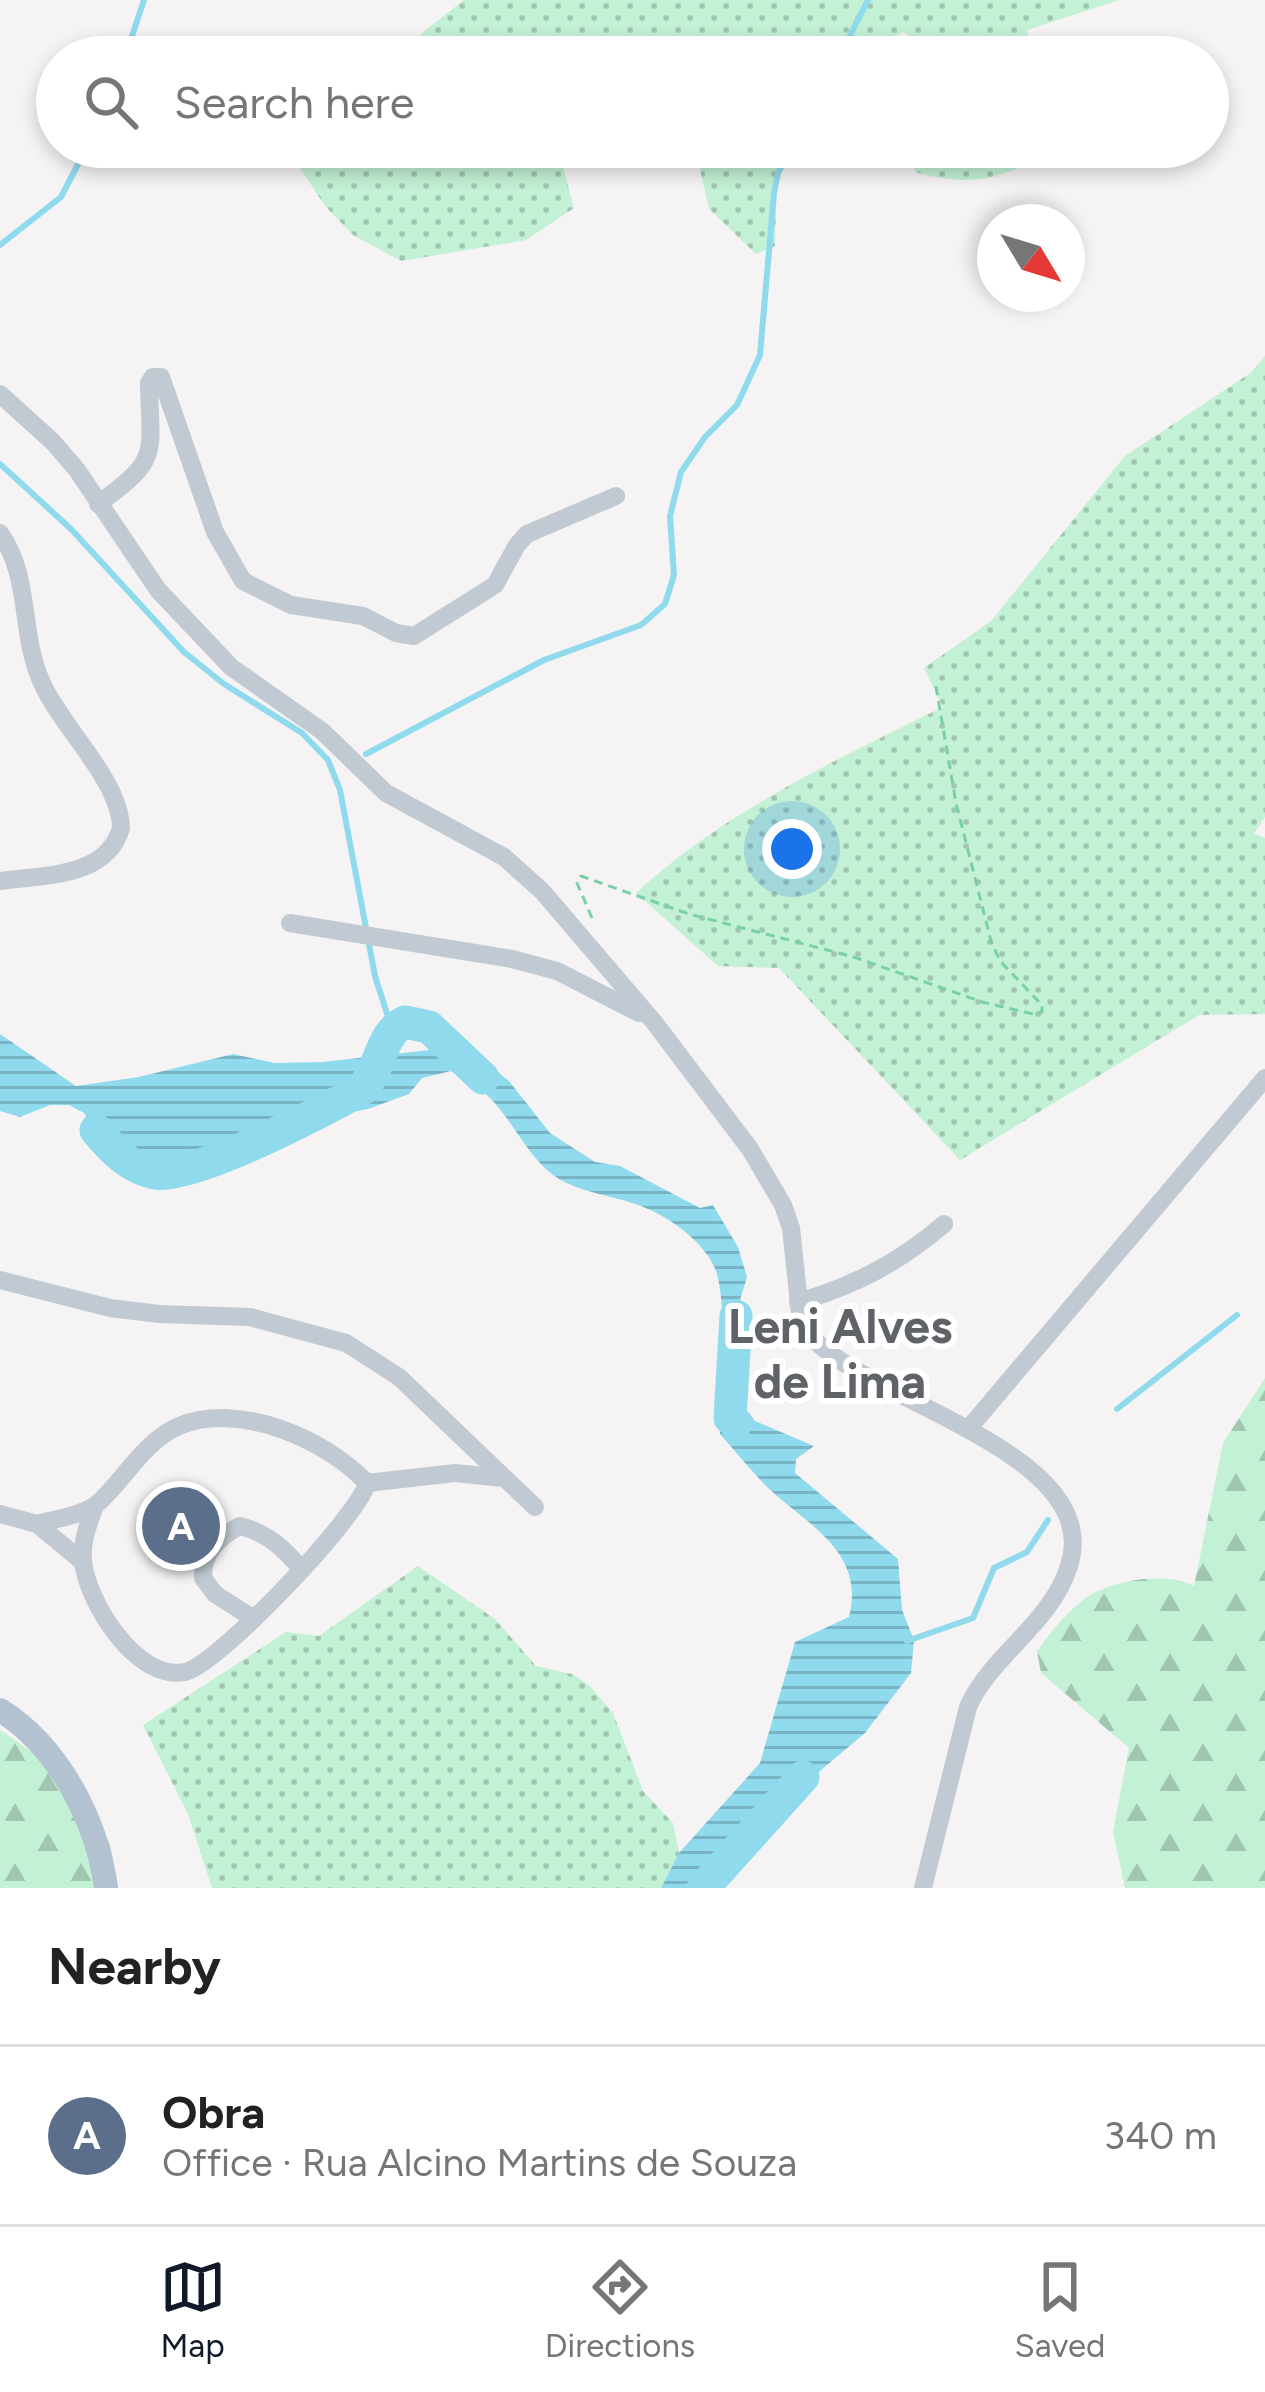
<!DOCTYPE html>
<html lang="en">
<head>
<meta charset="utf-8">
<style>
  :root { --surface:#fff; --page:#f6f6f6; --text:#222; --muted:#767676; --line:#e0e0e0; --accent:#111827 }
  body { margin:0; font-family:Figtree,sans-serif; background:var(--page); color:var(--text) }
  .compass { position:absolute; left:977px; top:204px; width:108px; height:108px; border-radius:50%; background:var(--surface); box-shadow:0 6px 18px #0003; rotate:128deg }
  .you { position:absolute; left:792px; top:849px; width:42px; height:42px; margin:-30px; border:9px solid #fff; border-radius:50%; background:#1a73e8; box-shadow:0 0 0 18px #1a73e833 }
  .badge { display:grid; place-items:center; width:78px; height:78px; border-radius:50%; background:var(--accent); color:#fff; font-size:39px; font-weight:700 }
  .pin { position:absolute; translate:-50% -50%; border:6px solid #fff; box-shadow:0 3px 12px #0006 }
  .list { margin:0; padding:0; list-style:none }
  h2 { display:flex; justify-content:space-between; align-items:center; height:156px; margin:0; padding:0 48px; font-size:51px }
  h2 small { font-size:39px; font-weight:400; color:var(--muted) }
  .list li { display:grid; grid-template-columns:78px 1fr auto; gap:36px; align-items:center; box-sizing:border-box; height:180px; padding:0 48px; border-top:3px solid var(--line) }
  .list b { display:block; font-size:45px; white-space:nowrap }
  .list p { margin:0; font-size:39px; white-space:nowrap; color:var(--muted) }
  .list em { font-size:39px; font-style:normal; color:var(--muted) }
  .icon { flex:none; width:66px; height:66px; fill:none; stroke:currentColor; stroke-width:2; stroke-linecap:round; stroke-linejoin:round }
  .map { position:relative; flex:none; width:1265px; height:1888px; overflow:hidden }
  .search { position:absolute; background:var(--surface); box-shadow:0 6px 18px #0003; left:36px; right:36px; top:36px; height:132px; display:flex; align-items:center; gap:30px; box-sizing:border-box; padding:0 42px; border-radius:66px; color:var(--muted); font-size:45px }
  .sheet { height:336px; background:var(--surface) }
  nav { display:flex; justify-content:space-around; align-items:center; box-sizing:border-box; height:168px; border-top:3px solid var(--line); background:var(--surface); font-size:33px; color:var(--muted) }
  nav a { display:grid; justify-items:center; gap:6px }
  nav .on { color:var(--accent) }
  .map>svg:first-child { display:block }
  .grass { fill:url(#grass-dots) }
  .forest { fill:url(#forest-firs) }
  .water { fill:url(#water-rules) }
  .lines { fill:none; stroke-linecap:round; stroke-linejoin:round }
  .stream { stroke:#90daee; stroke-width:6 }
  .river { stroke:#90daee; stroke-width:33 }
  .path { stroke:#7ad0a6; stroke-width:3; stroke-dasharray:9 6; stroke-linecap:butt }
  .minor { stroke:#c1cad2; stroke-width:18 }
  .major { stroke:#b3c2d1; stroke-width:24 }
  .labels { text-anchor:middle; stroke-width:12; stroke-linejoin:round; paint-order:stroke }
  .district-label { font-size:48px; font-weight:bold; fill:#5f6368; stroke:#fff }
</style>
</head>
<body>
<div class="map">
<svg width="1265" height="1888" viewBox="0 0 1265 1888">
  <defs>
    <pattern id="grass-dots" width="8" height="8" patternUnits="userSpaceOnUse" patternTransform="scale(3)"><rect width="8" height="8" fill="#c3f1d5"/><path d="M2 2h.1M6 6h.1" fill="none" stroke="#a0c6b0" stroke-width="1.8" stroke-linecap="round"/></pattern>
    <pattern id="forest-firs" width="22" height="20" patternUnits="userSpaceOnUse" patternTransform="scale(3)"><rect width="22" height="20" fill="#c3f1d5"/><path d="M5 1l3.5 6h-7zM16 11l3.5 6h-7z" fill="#a0c6b0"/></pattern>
    <pattern id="water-rules" width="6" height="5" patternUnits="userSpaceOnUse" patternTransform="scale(3)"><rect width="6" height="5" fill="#90daee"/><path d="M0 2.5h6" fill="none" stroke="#78b4c4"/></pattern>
  </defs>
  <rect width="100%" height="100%" fill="#f5f3f3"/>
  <g class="grass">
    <path d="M464,0H1119L1027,30L1032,57H925L919,43L903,32L857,57H403L422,33Z"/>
    <path d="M315,147H588L563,167L574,208L526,240L401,261L353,235L325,206L298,165Z"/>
    <path d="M695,147H790L777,165L775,246L756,254L709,209Z"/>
    <path d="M913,147H1051L1052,153C996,179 976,188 915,172Z"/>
    <path d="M1265,356V817L1254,833L1265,838V1014L1199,1015L960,1160L779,968L718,966L636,893C725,811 836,760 943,707L924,668L991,621L1125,456L1252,372Z"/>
    <path d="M418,1566L495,1619L536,1666L572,1674L589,1685L613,1713L643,1791L673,1823L679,1853L661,1888H212L188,1814L143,1725L286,1632L319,1636Z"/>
  </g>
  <g class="forest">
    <path d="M1265,1378V1888H1125L1113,1832L1129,1748L1041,1673L1037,1651C1051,1632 1065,1614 1083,1600C1109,1580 1166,1571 1194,1586L1223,1443Z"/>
    <path d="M0,1730C38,1754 91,1797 108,1840C113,1855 115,1872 118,1888H0Z"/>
  </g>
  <path class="water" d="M0,1034L76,1086L139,1077L233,1054L275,1063L323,1062L465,1046L509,1081L550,1133L595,1162L620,1166L700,1208L713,1205L738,1247L747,1277L737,1310L743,1339L731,1365L730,1381L738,1401L755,1421L814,1446L796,1459L795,1473L898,1559L902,1610L914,1640L911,1673L865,1733L770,1813L719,1888H661L679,1853L760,1763L795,1642L849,1617C866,1550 805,1524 764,1484C749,1468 735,1451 720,1434C719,1384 728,1327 718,1278C712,1248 674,1220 648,1209C618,1195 581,1195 553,1175C526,1154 513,1121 489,1097C479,1087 463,1079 451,1071L422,1078L409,1094L368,1109L255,1131L155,1162L122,1161L107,1151L84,1113L69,1105H50L20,1117L0,1111Z"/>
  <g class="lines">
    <g class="stream">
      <path d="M125,57L144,0"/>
      <path d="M839,57L868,0"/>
      <path d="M0,245L61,197L87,147"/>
      <path d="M0,464L71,529L184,652L224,684L302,733L328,760L340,790L375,976L392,1029"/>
      <path d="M366,754L544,660L641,625L665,604L674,575L670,516L681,472L705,437L737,405L760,355L774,193L778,173L792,147"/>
      <path d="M1117,1409L1237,1315"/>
      <path d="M907,1641L973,1618L994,1568L1027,1552L1048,1520"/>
    </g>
    <g class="river">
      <path d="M96,1130C112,1149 129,1168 155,1173C193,1180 324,1110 361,1090C381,1070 380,1033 405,1022L429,1027L483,1078"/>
      <path d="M736,1423L730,1418L736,1316"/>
      <path d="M703,1888L803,1777"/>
    </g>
    <path class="path" d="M592,918L577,883L581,876L689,914L854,957L982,1002L1033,1014L1042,1012V1005L1000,961L991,941L956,803L935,681"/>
    <g class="minor">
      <path d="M0,394L53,442L77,470L158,590L231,667L322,731L386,793L504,857L542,891L654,1022L750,1149L783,1205L791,1228L801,1322C837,1397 1108,1445 1069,1566C1051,1624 991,1655 968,1707L923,1888"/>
      <path d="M98,504C162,458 150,455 149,383L153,377H161L215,532L243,581L291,605L363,616L396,633L414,636L495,585L517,545L527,534L616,496"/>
      <path d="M0,533C32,579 19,633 42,683C62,728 120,780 121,828C107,878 43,875 0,881"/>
      <path d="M290,923L512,959L557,971L639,1013"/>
      <path d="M0,1280L110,1308L159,1314L250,1317L346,1343L399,1377L535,1507"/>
      <path d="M798,1302C854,1286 900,1262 944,1224"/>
      <path d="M969,1428L1265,1078"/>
      <path d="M367,1483L455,1473L503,1478"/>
      <path d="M0,1514L37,1524L83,1562"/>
      <path d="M37,1524C55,1519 84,1515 98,1503C125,1479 144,1441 179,1426C238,1401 326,1439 367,1483C360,1515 218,1665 185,1672C137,1682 86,1601 83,1560C81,1541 89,1523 95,1506"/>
      <path d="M254,1619L215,1594L203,1578C202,1554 219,1536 240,1526C267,1533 284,1548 301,1569"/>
    </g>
    <path class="major" d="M0,1710C59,1747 97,1821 106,1888"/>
  </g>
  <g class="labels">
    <g class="district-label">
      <text x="840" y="1343">Leni Alves<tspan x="840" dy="55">de Lima</tspan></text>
    </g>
  </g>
</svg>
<svg class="compass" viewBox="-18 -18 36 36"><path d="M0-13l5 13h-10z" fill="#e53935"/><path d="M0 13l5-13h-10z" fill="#767676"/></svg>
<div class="you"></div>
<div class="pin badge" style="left:181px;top:1526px;background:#5c6f8a">A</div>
<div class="search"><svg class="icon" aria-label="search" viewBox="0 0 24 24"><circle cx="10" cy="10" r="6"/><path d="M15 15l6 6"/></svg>Search here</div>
</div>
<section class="sheet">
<h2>Nearby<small></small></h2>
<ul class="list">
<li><span class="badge" style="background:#5c6f8a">A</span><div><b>Obra</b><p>Office · Rua Alcino Martins de Souza</p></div><em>340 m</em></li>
</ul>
</section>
<nav>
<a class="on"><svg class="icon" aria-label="map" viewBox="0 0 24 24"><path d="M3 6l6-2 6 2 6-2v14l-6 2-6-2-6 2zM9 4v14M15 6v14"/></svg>Map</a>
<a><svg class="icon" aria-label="directions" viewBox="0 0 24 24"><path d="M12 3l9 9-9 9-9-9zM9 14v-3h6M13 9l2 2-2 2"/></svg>Directions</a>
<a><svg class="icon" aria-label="saved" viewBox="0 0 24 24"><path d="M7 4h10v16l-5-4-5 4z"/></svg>Saved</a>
</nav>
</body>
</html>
